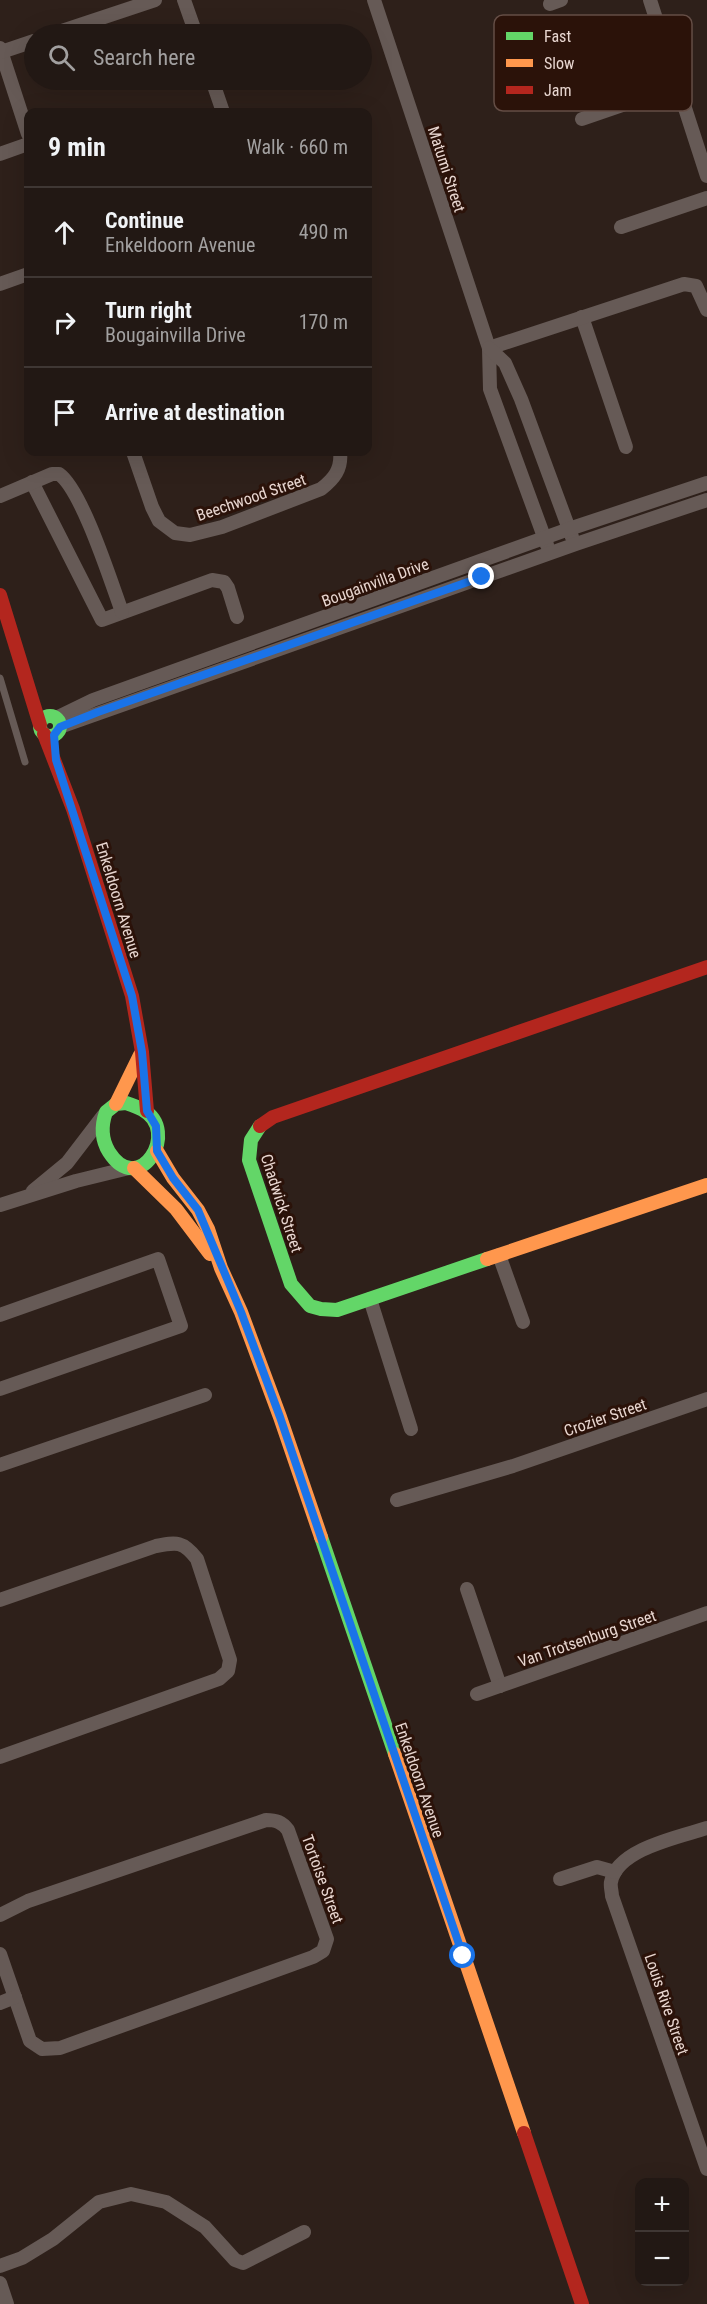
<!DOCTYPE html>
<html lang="en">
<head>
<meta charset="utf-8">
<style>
  :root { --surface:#221814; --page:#2e2522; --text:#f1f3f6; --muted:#a2a0a0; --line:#3f3734 }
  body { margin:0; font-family:"Roboto Condensed",sans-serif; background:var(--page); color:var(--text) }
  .controls { position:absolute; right:18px; bottom:18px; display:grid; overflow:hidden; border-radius:12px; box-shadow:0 6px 24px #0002 }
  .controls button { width:54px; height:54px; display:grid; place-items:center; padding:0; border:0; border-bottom:2px solid var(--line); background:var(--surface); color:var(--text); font:30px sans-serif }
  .stop { position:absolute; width:18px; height:18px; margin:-14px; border:4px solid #1a73e8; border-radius:50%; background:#fff }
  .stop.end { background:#1a73e8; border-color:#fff; box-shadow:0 2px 6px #0008 }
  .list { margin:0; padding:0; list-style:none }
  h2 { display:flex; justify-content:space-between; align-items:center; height:78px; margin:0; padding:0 24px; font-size:26px }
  h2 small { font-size:20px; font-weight:400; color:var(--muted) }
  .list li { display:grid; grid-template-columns:39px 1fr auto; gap:18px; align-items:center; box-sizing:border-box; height:90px; padding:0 24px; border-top:2px solid var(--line) }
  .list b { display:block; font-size:22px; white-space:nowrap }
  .list p { margin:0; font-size:20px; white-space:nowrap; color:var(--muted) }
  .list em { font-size:20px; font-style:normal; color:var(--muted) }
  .icon { flex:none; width:33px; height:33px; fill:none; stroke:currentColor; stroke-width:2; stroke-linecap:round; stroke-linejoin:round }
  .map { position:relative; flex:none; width:707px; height:2304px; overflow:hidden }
  .search { position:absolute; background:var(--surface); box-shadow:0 6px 24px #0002; left:24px; top:24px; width:348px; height:66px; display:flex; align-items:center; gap:15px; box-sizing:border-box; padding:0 21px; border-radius:33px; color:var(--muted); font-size:22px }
  .panel { position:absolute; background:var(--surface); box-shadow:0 6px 24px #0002; left:24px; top:108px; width:348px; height:348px; border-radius:12px }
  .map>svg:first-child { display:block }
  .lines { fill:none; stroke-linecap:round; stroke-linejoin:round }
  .lane { stroke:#665a56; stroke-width:7 }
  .street { stroke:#665a56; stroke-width:14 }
  .fast { stroke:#63d668; stroke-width:14 }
  .slow { stroke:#ff974d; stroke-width:14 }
  .jam { stroke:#b3261e; stroke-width:14 }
  .route { stroke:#1a73e8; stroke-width:8 }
  .labels { text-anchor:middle; stroke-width:6; stroke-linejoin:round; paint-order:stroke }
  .street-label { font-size:16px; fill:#e8d6d0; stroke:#2b1209 }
  .key { fill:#2b1209; stroke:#644d45; stroke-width:1.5 }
  .key-label { font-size:16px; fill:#e8d6d0 }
</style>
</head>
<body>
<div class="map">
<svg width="707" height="2304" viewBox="0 0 707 2304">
  <rect width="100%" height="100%" fill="#2e201a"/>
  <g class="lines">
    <path class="lane" d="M0,678L25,762"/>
    <g class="street">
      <path d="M184,0L196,34"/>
      <path d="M374,0L489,348L490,389L547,545"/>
      <path d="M650,0L707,176"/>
      <path d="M550,4L561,0"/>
      <path d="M53,34L155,0"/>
      <path d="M0,48L28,134"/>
      <path d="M1,52L34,41"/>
      <path d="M212,80L223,112"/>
      <path d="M582,119L678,86"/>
      <path d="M0,154L28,144"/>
      <path d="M621,227L707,198"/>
      <path d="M0,284L28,274"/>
      <path d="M582,317L626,447"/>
      <path d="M489,348L684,284L696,286L707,310"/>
      <path d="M489,348L505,363L521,399L572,537"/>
      <path d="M133,452L152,507L159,521L175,533L190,535L222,527L321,489C334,479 342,469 340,452"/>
      <path d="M32,482L102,620L212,580L224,582L228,588L237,617"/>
      <path d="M0,496L52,474H59C82,490 111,582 122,612"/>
      <path d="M56,718L93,700L569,529L707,483"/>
      <path d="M60,727L576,544L707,500"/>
      <path d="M33,1191L67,1163L103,1116"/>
      <path d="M0,1205L76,1181L129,1168"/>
      <path d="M499,1255L523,1322"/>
      <path d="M370,1299L411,1429"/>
      <path d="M0,1315L158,1259L181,1326L0,1389"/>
      <path d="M0,1465L205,1395"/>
      <path d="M397,1500L513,1466L707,1399"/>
      <path d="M467,1589L500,1686"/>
      <path d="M0,1600L156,1546C177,1542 183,1541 197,1559L230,1660L228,1671L219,1679L0,1757"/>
      <path d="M477,1694L707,1613"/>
      <path d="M707,1828C679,1837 617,1849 611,1882C610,1886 612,1892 612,1896L707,2169"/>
      <path d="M560,1879L597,1867L615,1872"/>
      <path d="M0,1915L28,1901L266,1820C276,1820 282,1822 288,1830L327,1939L323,1951L313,1957L60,2048L42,2049L30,2041L0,1954"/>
      <path d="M0,2003L15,1997"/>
      <path d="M0,2266L22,2258L53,2239L99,2202L131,2194L166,2202L205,2227L235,2260L243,2263L304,2232"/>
      <path d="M0,2283L7,2304"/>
    </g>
    <g class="fast">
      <circle cx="50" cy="726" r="10"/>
      <path d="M126,1103C132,1105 138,1107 143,1110C181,1131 139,1199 109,1152C101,1139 101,1126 106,1112L116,1104Z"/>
      <path d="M260,1126L251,1140L249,1160L291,1284L310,1306L321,1309L337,1310L487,1259"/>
      <path d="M321,1537L395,1754"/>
    </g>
    <g class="slow">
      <path d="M116,1104L140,1055"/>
      <path d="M157,1151L173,1178L198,1210L208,1229L221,1268L241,1312L280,1417L321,1537"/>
      <path d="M134,1168L176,1209L210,1254"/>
      <path d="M487,1259L707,1185"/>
      <path d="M395,1754L524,2133"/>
    </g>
    <g class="jam">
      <path d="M0,595L40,725"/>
      <path d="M44,734L73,809L132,996L142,1052L147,1111"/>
      <path d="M260,1126L273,1117L707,967"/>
      <path d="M524,2133L582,2304"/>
    </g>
  </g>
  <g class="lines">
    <path class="route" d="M463,1956L280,1417L241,1312L198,1210L173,1178L157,1151L156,1126L147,1111L142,1052L132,996L56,760L54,735L60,727L98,712L482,577"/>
  </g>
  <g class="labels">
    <g class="street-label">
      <text transform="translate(447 169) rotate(72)" y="6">Matumi Street</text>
      <text transform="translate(251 497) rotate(-19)" y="6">Beechwood Street</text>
      <text transform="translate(375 582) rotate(-20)" y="6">Bougainvilla Drive</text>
      <text transform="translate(119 900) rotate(73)" y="6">Enkeldoorn Avenue</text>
      <text transform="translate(282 1203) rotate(72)" y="6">Chadwick Street</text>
      <text transform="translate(605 1417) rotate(-19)" y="6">Crozier Street</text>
      <text transform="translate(587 1638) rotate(-19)" y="6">Van Trotsenburg Street</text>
      <text transform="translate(420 1780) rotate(71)" y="6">Enkeldoorn Avenue</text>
      <text transform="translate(323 1879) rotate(70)" y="6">Tortoise Street</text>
      <text transform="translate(667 2004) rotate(71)" y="6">Louis Rive Street</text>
    </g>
  </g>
  <rect x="494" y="15" width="198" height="96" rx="9" class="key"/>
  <rect x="506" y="32" width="27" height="8" fill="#63d668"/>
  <rect x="506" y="59" width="27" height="8" fill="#ff974d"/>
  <rect x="506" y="86" width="27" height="8" fill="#b3261e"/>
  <g class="key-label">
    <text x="544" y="42">Fast</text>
    <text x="544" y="69">Slow</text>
    <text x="544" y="96">Jam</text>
  </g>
</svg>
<div class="controls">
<button>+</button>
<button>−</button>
</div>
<div class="stop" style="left:463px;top:1956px"></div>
<div class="stop end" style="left:482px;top:577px"></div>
<div class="search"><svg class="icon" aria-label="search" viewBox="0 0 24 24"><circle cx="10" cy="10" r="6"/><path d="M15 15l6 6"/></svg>Search here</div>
<section class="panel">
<h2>9 min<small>Walk · 660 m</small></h2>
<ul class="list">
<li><svg class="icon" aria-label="ahead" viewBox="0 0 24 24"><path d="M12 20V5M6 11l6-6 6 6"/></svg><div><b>Continue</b><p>Enkeldoorn Avenue</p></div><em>490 m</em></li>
<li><svg class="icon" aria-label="right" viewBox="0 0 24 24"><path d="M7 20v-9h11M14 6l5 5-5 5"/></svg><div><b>Turn right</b><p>Bougainvilla Drive</p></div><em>170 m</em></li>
<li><svg class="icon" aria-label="arrive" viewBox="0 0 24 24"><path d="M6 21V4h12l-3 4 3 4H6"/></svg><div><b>Arrive at destination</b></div></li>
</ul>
</section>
</div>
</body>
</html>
